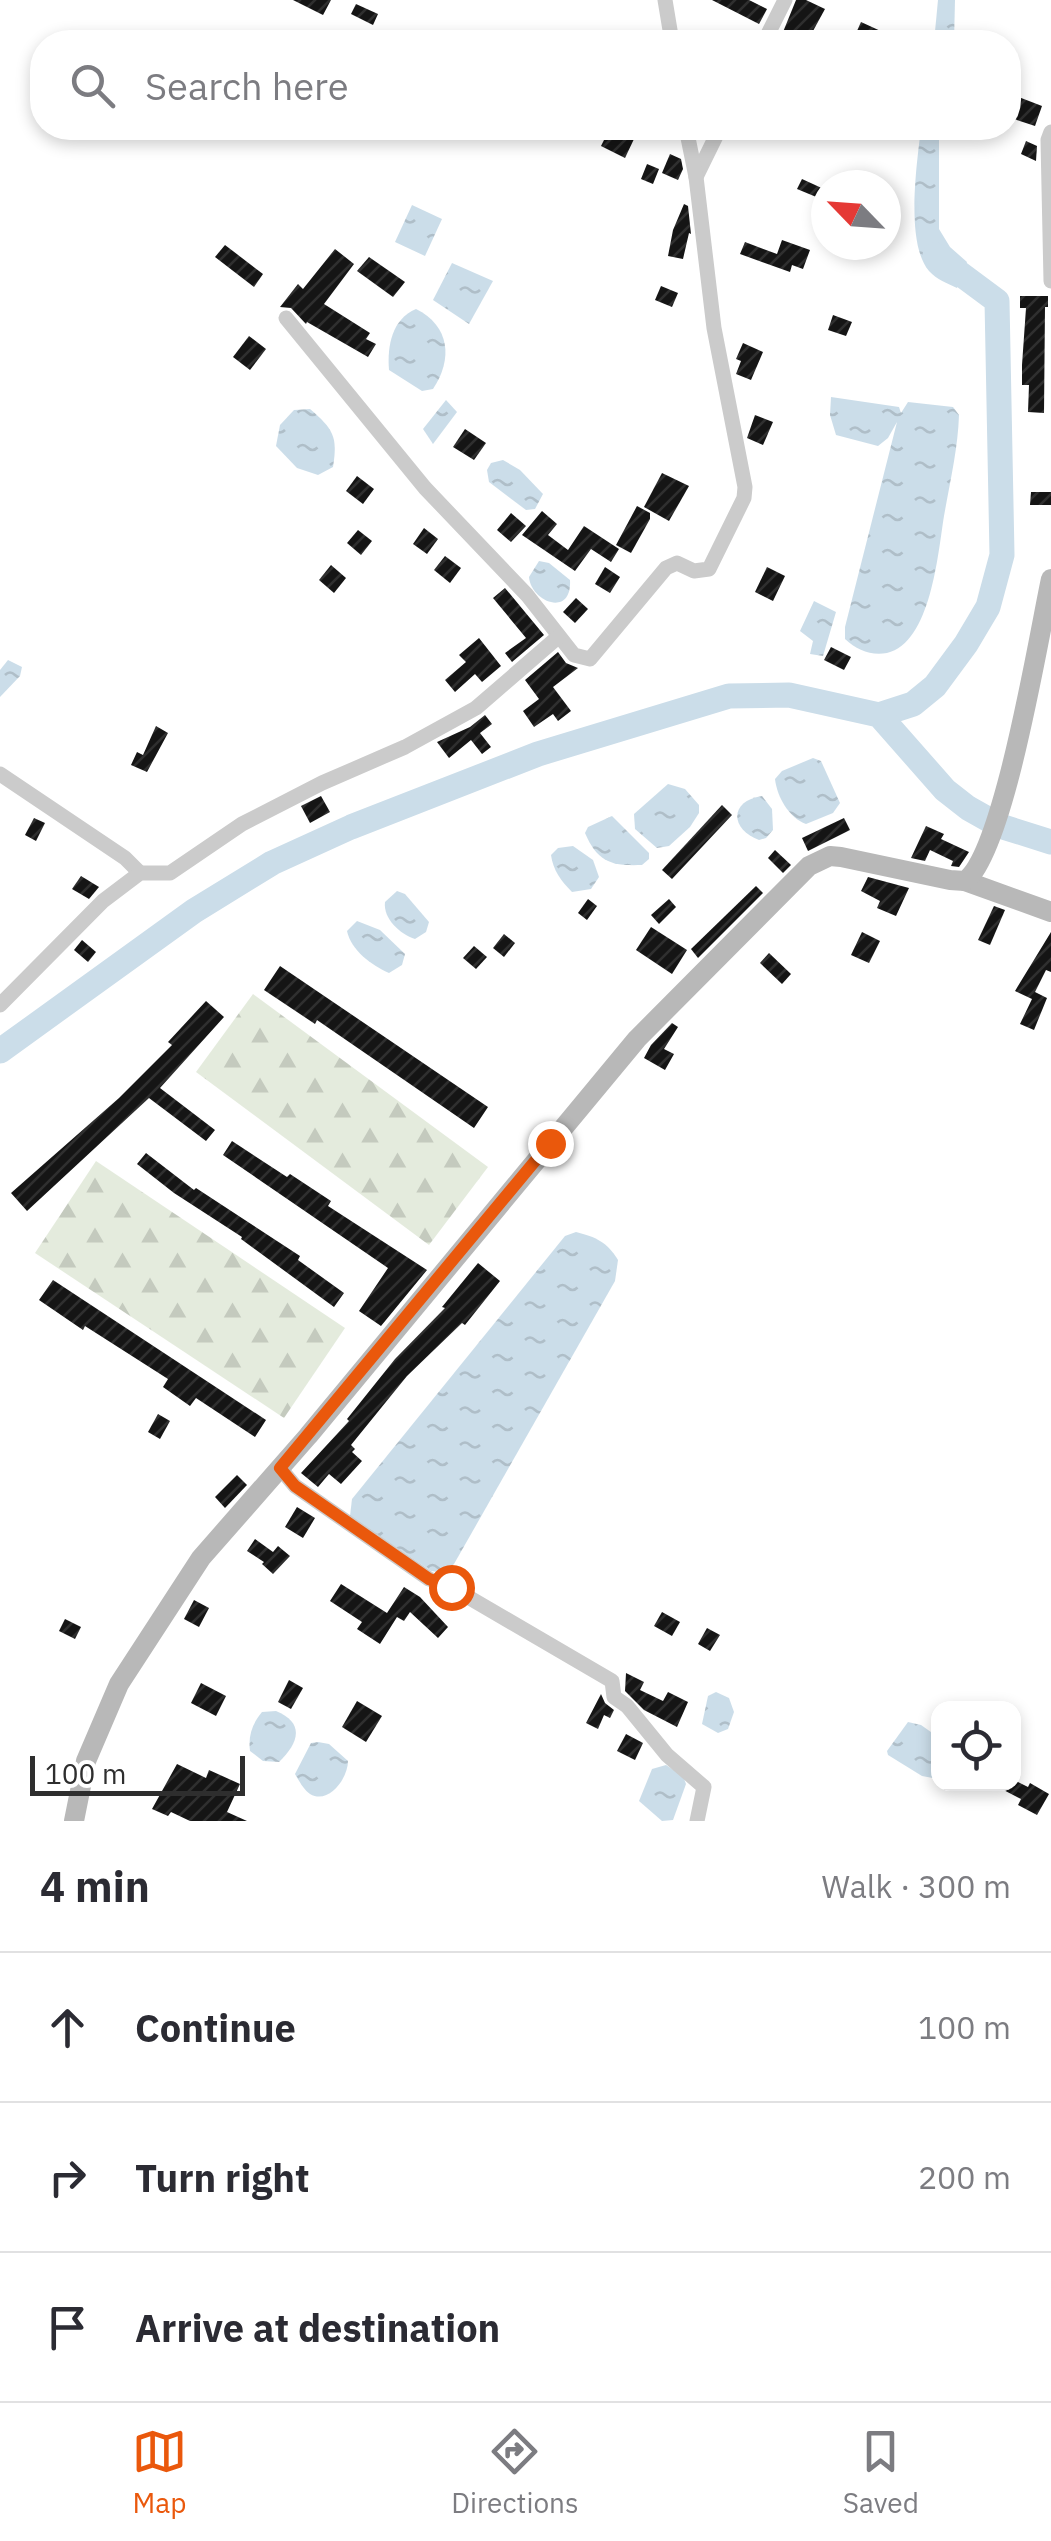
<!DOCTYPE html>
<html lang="en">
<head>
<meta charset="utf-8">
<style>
  :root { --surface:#fff; --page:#f7f7f7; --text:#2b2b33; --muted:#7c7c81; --line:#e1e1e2; --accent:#ea580c }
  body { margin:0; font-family:"IBM Plex Sans",sans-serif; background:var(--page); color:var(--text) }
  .controls { position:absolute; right:30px; bottom:30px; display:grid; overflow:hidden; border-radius:20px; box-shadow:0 5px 15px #0003 }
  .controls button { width:90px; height:90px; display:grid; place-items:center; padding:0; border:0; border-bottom:2px solid var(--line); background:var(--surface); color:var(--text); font:50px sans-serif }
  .compass { position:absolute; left:811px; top:170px; width:90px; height:90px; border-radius:50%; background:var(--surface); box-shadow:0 5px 15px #0003; rotate:295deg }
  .scale { position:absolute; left:30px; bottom:25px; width:215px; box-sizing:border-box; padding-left:10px; border:5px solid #2e2e2e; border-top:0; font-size:28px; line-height:35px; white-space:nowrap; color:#2e2e2e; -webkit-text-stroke:8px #fff; paint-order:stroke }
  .stop { position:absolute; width:30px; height:30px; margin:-22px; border:8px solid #ea580c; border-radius:50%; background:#fff }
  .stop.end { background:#ea580c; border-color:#fff; box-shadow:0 2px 10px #0008 }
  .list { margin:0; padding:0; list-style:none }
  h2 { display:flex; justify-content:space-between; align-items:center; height:130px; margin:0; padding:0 40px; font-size:42px }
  h2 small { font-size:32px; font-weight:400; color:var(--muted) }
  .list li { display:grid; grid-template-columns:65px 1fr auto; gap:30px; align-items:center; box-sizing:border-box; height:150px; padding:0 40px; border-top:2px solid var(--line) }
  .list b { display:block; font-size:38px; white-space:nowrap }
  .list em { font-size:32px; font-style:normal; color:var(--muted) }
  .icon { flex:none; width:55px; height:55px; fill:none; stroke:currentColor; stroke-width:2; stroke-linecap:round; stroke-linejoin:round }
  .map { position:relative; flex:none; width:1051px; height:1821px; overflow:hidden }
  .search { position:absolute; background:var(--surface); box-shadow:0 5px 15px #0003; left:30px; right:30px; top:30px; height:110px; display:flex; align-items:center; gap:25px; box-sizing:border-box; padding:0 35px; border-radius:40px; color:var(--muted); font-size:38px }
  .sheet { height:580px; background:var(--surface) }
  nav { display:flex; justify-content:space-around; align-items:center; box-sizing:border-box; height:140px; border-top:2px solid var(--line); background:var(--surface); font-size:28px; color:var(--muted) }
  nav a { display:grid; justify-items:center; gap:5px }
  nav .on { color:var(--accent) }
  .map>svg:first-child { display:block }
  .forest { fill:url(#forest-firs) }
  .water { fill:url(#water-ripples) }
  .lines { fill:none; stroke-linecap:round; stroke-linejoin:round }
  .river { stroke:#cbdde9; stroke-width:25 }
  .building { fill:url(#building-hatch) }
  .street { stroke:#cbcbcb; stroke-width:15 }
  .secondary { stroke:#b8b8b8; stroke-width:20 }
  .route { stroke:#ea580c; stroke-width:12 }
</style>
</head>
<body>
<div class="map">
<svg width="1051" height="1821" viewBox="0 0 1051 1821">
  <defs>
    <pattern id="forest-firs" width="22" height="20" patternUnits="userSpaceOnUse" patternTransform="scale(2.5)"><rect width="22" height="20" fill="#e4ebdd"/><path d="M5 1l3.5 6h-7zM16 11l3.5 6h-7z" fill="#c4cabe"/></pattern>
    <pattern id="water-ripples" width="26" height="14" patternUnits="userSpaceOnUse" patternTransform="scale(2.5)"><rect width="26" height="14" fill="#cbdde9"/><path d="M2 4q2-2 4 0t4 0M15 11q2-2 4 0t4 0" fill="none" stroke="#afbec8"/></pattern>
    <pattern id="building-hatch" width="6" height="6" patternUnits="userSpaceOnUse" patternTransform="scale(2.5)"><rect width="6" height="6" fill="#151515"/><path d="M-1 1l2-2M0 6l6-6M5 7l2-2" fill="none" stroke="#2f2f2f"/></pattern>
  </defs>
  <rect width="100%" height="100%" fill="#fff"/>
  <g class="forest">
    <path d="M253,994L488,1167L429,1245L196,1072Z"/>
    <path d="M96,1161L345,1328L284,1418L35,1253Z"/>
  </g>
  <g class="water">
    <path d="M938,0H955L954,42H934Z"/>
    <path d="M921,128H939V229L950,247L967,262L957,288C947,283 937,280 929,271C905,243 917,163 921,128Z"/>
    <path d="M412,205L442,219L425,256L395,242Z"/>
    <path d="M452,263L493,281L469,324L433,300Z"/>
    <path d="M416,309C450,326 453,359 433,389L422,391L389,370C387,346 392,319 416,309Z"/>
    <path d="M831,397L899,407L901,413L908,402L953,407L959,415C958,448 950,482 944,516C938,553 931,643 887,653C871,656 857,650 845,639V627L897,422L888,438L878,446L836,435L830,415Z"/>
    <path d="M446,400L457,412L433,444L423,429Z"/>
    <path d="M310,409C333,429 338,436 333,467L318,475L297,468L276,446L280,425L294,410Z"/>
    <path d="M503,460L520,470L543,494L535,509L526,510L489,482L487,470L491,463Z"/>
    <path d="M539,561L549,563L570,580C572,618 531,602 529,577Z"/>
    <path d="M814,601L836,612L823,656L810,654L813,641L800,631Z"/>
    <path d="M8,660L22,667L20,676L0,697V670Z"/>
    <path d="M813,758L821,761L840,803L833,813L806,824C789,818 777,797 775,779L782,771Z"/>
    <path d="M668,784L685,789L699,805V813L690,827L669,846L657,848L635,829L634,814Z"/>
    <path d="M762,796L772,809L773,830L766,838L759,840C730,829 729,801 762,796Z"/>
    <path d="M612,816L649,853V859L642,865C612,866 598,863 585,833L588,827Z"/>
    <path d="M573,846L593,860L599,877L591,889L572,892C561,881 553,870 551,855L558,848Z"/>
    <path d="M397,891L405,894L429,922L426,932L415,939C400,934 383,919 385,902Z"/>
    <path d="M357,921L380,930L405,954L402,965L389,973C371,965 351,950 347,931Z"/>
    <path d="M576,1232C596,1237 607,1242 618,1260L615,1281L454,1564L444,1573L431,1571L350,1516L352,1499L565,1236Z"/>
    <path d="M716,1692L729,1698L734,1712L728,1729L718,1733L702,1724L708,1696Z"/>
    <path d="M276,1711C305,1723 299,1743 279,1762L263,1761L250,1751C248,1736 252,1724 262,1712Z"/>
    <path d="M908,1722L921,1725L938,1737V1779L922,1776L888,1755L887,1751Z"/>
    <path d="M318,1742L329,1744L348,1761C348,1778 329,1805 310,1794C304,1790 299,1781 295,1774L311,1743Z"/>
    <path d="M666,1765L683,1776L686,1784L673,1820L662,1821L639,1801L652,1769Z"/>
  </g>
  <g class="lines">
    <g class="river">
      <path d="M879,715L913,704L935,686L966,644L988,607L1002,555L997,301L935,255"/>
      <path d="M0,1051L194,911L272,863L351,827L538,754L729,696L789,695L879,715L945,790L968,808L1000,826L1051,842"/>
    </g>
  </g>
  <g class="building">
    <path d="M293,0H331L323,15Z"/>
    <path d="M712,0H749L767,9L759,24Z"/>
    <path d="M796,0H806L825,9L807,42H794L781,37Z"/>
    <path d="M356,4L378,14L373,25L351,14Z"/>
    <path d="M861,22L885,33L881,42H852Z"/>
    <path d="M1016,96L1042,106L1035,126L1008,117Z"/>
    <path d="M610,128L634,139L625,158L601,146Z"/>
    <path d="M1026,141L1037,146L1036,161L1021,154Z"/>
    <path d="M670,154L681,159L683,169L678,180L662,173Z"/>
    <path d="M647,164L659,169L653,184L641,179Z"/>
    <path d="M802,179L826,190V201L797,189Z"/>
    <path d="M684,204L688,206L691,234L689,233L683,259L668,256L673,230Z"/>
    <path d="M782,240L810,250L803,269L792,265L790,272L740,254L745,242L777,254Z"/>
    <path d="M225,245L263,274L254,287L215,257Z"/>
    <path d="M335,249L354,264L324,304L370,333L366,339L376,344L368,357L307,322L306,324L291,308L280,307L298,284L303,289Z"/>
    <path d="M369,257L405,282L393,297L357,271Z"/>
    <path d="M661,286L678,293L672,307L655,300Z"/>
    <path d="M1020,296H1048V307H1045L1044,413L1028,412L1029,385H1022V365L1026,308H1020Z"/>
    <path d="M833,315L852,322L846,336L828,330Z"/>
    <path d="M249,336L266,349L250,370L233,357Z"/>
    <path d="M743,343L763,352L751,380L736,374L741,361L736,359Z"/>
    <path d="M755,415L773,422L763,445L747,438Z"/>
    <path d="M465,429L486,443L474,460L453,447Z"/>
    <path d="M662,473L689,486L669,521L644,507Z"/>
    <path d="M357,476L374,489L363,504L346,491Z"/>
    <path d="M1031,492H1051V505H1030Z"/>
    <path d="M637,506L650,513V519L631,553L616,545Z"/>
    <path d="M542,511L557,524L548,535L568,550L584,526L619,549L611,562L591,549L575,571L522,535Z"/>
    <path d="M511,513L526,526L511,542L497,530Z"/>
    <path d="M424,528L438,539L427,554L413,544Z"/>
    <path d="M358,530L372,541L361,555L347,543Z"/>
    <path d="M445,556L461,568L450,583L434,570Z"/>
    <path d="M331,565L346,578L334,593L319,580Z"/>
    <path d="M605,567L620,577L610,593L595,584Z"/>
    <path d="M767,567L785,576L773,601L755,592Z"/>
    <path d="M505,588L544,635L512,662L505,653L526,638L493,598Z"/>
    <path d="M576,598L588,609L575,623L563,612Z"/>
    <path d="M479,638L501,666L482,682L475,674L455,692L445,680L466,662L459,655Z"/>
    <path d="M831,647L851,657L844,670L824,660Z"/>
    <path d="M558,652L566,663L578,668L553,687L571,711L558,721L553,714L534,727L523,711L539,699L525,680Z"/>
    <path d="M485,715L492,724L480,733L491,747L482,754L471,740L449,758L437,742L470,727Z"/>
    <path d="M156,726L168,733L147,772L131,765L137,752L143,755Z"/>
    <path d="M321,796L330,812L310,823L301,806Z"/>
    <path d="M722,805L732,815L672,879L662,870Z"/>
    <path d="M34,818L45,823L36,841L25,835Z"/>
    <path d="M844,818L850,830L808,851L802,838Z"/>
    <path d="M926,826L944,834L941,839L969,852L959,867L951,866L953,861L930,850L925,861L911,858Z"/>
    <path d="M775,850L791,865L783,873L768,858Z"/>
    <path d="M81,876L99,887L89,899L72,889Z"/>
    <path d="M868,877L909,888L896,916L877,908L880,901L861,891Z"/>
    <path d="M756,886L763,893L698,958L691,949Z"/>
    <path d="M588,899L597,906L587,920L578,913Z"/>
    <path d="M669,899L676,907L659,924L651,915Z"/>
    <path d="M994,906L1005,910L990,945L978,940Z"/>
    <path d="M651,927L687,950L672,974L636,950Z"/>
    <path d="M862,932L880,941L869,963L851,955Z"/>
    <path d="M1051,932V972L1046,970L1035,992L1047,998L1034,1030L1020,1024L1032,999L1015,991Z"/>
    <path d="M504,934L515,943L504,957L493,948Z"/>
    <path d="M82,940L96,952L88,962L74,950Z"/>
    <path d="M474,946L487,957L476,969L463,958Z"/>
    <path d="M769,953L791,974L782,984L760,963Z"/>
    <path d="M280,966L488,1107L474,1128L317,1020L315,1024L264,990Z"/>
    <path d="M206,1001L224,1017L160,1088L215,1130L206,1141L149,1098L27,1211L11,1193L119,1098L172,1045L168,1042Z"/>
    <path d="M672,1023L678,1027L664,1049L674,1054L665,1070L644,1058L651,1045Z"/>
    <path d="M232,1141L287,1177L290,1174L331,1201L328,1206L427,1270L381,1326L359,1311L388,1268L223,1155Z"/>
    <path d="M146,1153L194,1190L196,1188L300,1256L298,1260L344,1293L334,1307L241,1239L242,1237L174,1193L137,1164Z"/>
    <path d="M478,1263L500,1281L465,1325L462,1323L407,1376L351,1445L355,1449L352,1452L362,1461L341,1484L329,1474L318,1487L301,1473L349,1421L347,1419L395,1359L445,1308L442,1307Z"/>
    <path d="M53,1280L266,1420L255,1437L196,1398L190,1406L163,1387L168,1379L85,1326L83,1330L39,1300Z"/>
    <path d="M158,1414L170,1421L160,1439L148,1432Z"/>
    <path d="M237,1475L247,1485L225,1508L215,1497Z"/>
    <path d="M297,1507L315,1518L303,1538L285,1527Z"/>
    <path d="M255,1539L273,1552L278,1546L290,1556L273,1574L262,1564L264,1562L247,1551Z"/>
    <path d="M341,1584L387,1613L404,1587L420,1597L448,1627L438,1638L410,1612L404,1621L397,1617L380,1644L357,1629L362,1622L330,1601Z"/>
    <path d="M194,1600L209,1608L199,1627L184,1619Z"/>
    <path d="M662,1612L680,1622L672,1636L654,1626Z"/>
    <path d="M65,1619L81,1627L75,1639L59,1631Z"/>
    <path d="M707,1628L720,1635L710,1651L698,1644Z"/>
    <path d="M626,1673L644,1682L640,1690L663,1701L668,1692L688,1702L677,1727L644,1710L625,1691Z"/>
    <path d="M289,1680L303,1688L291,1709L278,1702Z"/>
    <path d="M201,1683L226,1696L216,1716L191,1703Z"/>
    <path d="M601,1694L605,1703L614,1710L610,1718L604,1715L598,1729L586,1723Z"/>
    <path d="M357,1701L382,1716L366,1742L342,1727Z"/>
    <path d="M626,1734L643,1743L635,1760L617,1751Z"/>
    <path d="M177,1764L206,1778L209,1770L240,1784L227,1812L247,1821H190L171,1812L168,1816L152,1809Z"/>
    <path d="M1014,1780L1028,1787L1030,1783L1049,1794L1037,1815L1018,1805L1021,1799L992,1784H1014Z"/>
  </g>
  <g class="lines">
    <g class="street">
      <path d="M665,0L672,42"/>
      <path d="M764,42L785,0"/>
      <path d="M1051,132L1048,140L1051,281"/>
      <path d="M696,177L720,128"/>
      <path d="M286,318L425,488L527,595L574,655L590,659L666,568L677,563L694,571L709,569L744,498L745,487L714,328L696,177L686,128"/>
      <path d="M0,774L125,858L140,873"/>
      <path d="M0,1005L103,901L140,873H170L242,824L322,783L405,747L476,708L558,637"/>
      <path d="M280,1468L295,1486L429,1579L451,1587L612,1681L614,1697L627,1706L667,1755L704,1787L697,1821"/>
    </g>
    <g class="secondary">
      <path d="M965,881L1051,912"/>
      <path d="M74,1821L86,1761L119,1684L201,1558L308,1436L637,1039L809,866L830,856L841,857L950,880L965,881C1004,853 1039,634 1051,579"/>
    </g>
  </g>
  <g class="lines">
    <path class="route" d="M451,1587L429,1579L295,1486L280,1468L550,1143"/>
  </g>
</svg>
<div class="controls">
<button><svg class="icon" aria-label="locate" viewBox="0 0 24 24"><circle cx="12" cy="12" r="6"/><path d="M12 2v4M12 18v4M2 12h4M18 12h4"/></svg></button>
</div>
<svg class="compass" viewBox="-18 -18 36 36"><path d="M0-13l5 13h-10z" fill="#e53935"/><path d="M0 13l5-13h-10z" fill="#7c7c81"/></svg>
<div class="scale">100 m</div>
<div class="stop" style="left:451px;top:1587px"></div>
<div class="stop end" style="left:550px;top:1143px"></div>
<div class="search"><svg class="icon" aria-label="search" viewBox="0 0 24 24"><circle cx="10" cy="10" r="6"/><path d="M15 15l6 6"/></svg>Search here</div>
</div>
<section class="sheet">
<h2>4 min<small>Walk · 300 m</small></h2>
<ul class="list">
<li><svg class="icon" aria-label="ahead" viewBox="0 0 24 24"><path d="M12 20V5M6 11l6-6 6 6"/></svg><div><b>Continue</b></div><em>100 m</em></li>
<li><svg class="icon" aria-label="right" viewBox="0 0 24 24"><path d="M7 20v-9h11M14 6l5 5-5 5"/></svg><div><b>Turn right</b></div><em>200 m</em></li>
<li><svg class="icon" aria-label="arrive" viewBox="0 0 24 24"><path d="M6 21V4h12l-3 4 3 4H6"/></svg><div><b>Arrive at destination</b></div></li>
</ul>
</section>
<nav>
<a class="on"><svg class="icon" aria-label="map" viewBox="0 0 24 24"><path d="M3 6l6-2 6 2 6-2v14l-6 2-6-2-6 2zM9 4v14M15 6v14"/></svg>Map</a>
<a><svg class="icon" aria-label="directions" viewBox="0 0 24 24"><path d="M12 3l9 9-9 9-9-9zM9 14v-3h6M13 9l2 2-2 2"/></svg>Directions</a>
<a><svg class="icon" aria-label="saved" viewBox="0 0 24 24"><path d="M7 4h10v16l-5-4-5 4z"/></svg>Saved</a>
</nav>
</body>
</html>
